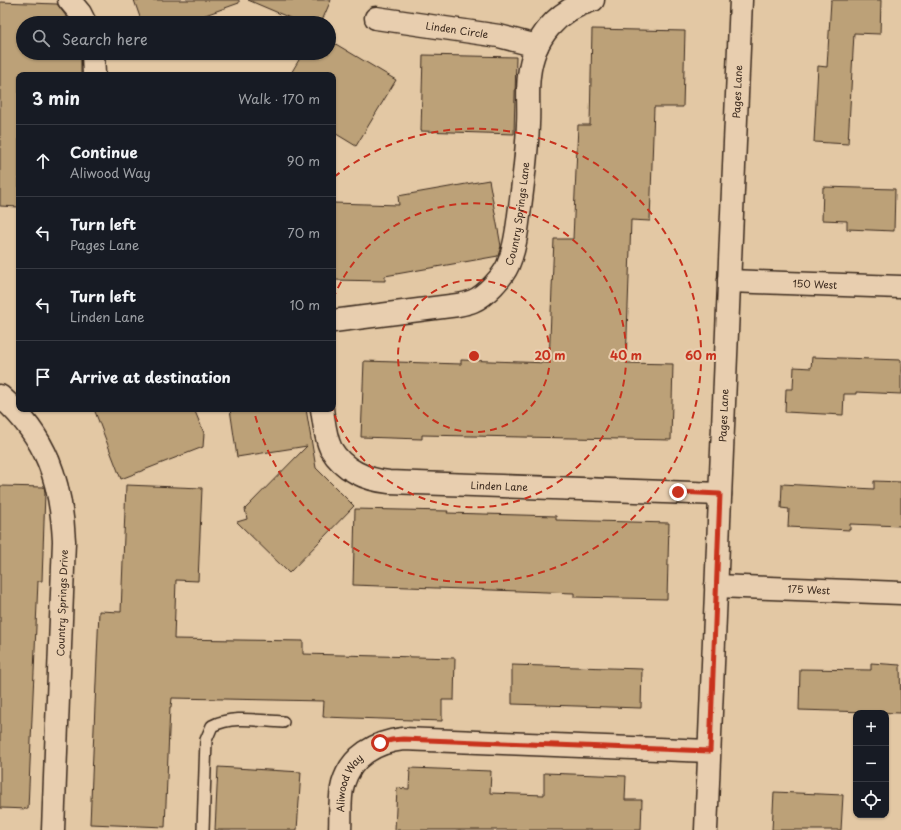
<!DOCTYPE html>
<html lang="en">
<head>
<meta charset="utf-8">
<style>
  :root { --surface:#171b24; --page:#242831; --text:#f1f3f6; --muted:#9ea1a6; --line:#363941 }
  body { margin:0; font-family:"Playpen Sans",sans-serif; background:var(--page); color:var(--text) }
  .controls { position:absolute; right:12px; bottom:12px; display:grid; overflow:hidden; border-radius:8px; box-shadow:0 1px 3px #0004 }
  .controls button { width:36px; height:36px; display:grid; place-items:center; padding:0; border:0; border-bottom:1px solid var(--line); background:var(--surface); color:var(--text); font:20px sans-serif }
  .stop { position:absolute; width:12px; height:12px; margin:-9px; border:3px solid #c8321e; border-radius:50%; background:#fff }
  .stop.end { background:#c8321e; border-color:#fff; box-shadow:0 1px 4px #0008 }
  .list { margin:0; padding:0; list-style:none }
  h2 { display:flex; justify-content:space-between; align-items:center; height:52px; margin:0; padding:0 16px; font-size:17px }
  h2 small { font-size:13px; font-weight:400; color:var(--muted) }
  .list li { display:grid; grid-template-columns:26px 1fr auto; gap:12px; align-items:center; box-sizing:border-box; height:72px; padding:0 16px; border-top:1px solid var(--line) }
  .list b { display:block; font-size:15px; white-space:nowrap }
  .list p { margin:0; font-size:13px; white-space:nowrap; color:var(--muted) }
  .list em { font-size:13px; font-style:normal; color:var(--muted) }
  .icon { flex:none; width:22px; height:22px; fill:none; stroke:currentColor; stroke-width:2; stroke-linecap:round; stroke-linejoin:round }
  .map { position:relative; flex:none; width:901px; height:830px; overflow:hidden }
  .search { position:absolute; background:var(--surface); box-shadow:0 1px 3px #0004; left:16px; top:16px; width:320px; height:44px; display:flex; align-items:center; gap:10px; box-sizing:border-box; padding:0 14px; border-radius:22px; color:var(--muted); font-size:15px }
  .panel { position:absolute; background:var(--surface); box-shadow:0 1px 3px #0004; left:16px; top:72px; width:320px; height:340px; border-radius:8px }
  .map>svg:first-child { display:block }
  .building { fill:#bca178; stroke:#3b2a1e }
  .lines { fill:none; stroke-linecap:round; stroke-linejoin:round }
  .service-casing { stroke:#3b2a1e; stroke-width:14 }
  .minor-casing { stroke:#3b2a1e; stroke-width:25 }
  .tertiary-casing { stroke:#3b2a1e; stroke-width:25 }
  .service { stroke:#e8ceaf; stroke-width:11 }
  .minor { stroke:#e8ceaf; stroke-width:22 }
  .tertiary { stroke:#e8ceaf; stroke-width:22 }
  .route { stroke:#c8321e; stroke-width:5 }
  .ring { fill:none; stroke:#c8321e; stroke-width:2; stroke-dasharray:7 5 }
  .labels { text-anchor:middle; stroke-width:4; stroke-linejoin:round; paint-order:stroke }
  .street-label { font-size:10px; fill:#3b2a1e; stroke:#e8ceaf }
  .centre { fill:#c8321e; stroke:#e8ceaf; stroke-width:2 }
  .ring-label { font-size:12px; text-anchor:middle; font-weight:bold; fill:#c8321e; stroke:#e8ceaf; stroke-width:4; stroke-linejoin:round; paint-order:stroke }
</style>
</head>
<body>
<div class="map">
<svg width="901" height="830" viewBox="0 0 901 830">
  <rect width="100%" height="100%" fill="#e3c8a4"/>
  <filter id="ink" filterUnits="userSpaceOnUse"><feTurbulence type="fractalNoise" baseFrequency=".025" numOctaves="2"/><feDisplacementMap in="SourceGraphic" scale="8" xChannelSelector="R" yChannelSelector="G"/><feConvolveMatrix kernelMatrix="1 2 1 2 8 2 1 2 1" color-interpolation-filters="sRGB"/></filter>
  <g filter="url(#ink)">
    <g class="building">
      <path d="M134,0H239V3L183,23H142Z"/>
      <path d="M248,0H331L321,23H302Z"/>
      <path d="M831,0H881L880,34L854,33L848,144L814,142L818,66L827,67Z"/>
      <path d="M0,2L57,4L66,16V23H23V53H65V56L81,57V75H19V207L0,206Z"/>
      <path d="M592,29L685,31L683,107H654L650,221L631,220L626,363L673,364L671,440L422,435V439L361,437L364,361L461,364V360L549,363L554,239H573L578,125H590Z"/>
      <path d="M329,40L396,80L356,146L333,132V75H290L303,53H329Z"/>
      <path d="M423,55L516,57L514,134L421,131Z"/>
      <path d="M489,180L501,246L498,256L385,276V281L333,280V203L399,205L398,196Z"/>
      <path d="M823,187L895,189L894,231L847,229V221L822,220Z"/>
      <path d="M812,357L901,360V394L856,392V394H844L843,415L785,412L786,389H793L794,367L811,368Z"/>
      <path d="M94,409H194L204,433L203,447L121,479Z"/>
      <path d="M230,409H306L316,468L354,506L289,573L237,522L247,519L245,509L307,446L237,457Z"/>
      <path d="M874,481L901,482V526L850,524V530L788,527L789,509L781,508L782,484L874,489Z"/>
      <path d="M126,485L202,488L198,581L176,580L174,639L303,641V654L455,658L454,700H442V721L323,717L324,701L172,698L171,707H170L165,827L90,824L99,611L121,612Z"/>
      <path d="M0,486L44,487L45,492L42,581H38L28,809L0,808Z"/>
      <path d="M355,509L448,511L447,513L556,516V520L669,523L667,599L574,597V593L353,585Z"/>
      <path d="M871,663L900,665L901,713L799,710L800,669L871,670Z"/>
      <path d="M512,665L642,669L641,708L512,704Z"/>
      <path d="M218,767L301,772L297,830H215Z"/>
      <path d="M410,768L491,771L490,793L544,795V773L626,776L625,800H642L641,830H395L397,788L409,789Z"/>
      <path d="M774,792L843,795L841,830H772Z"/>
    </g>
    <g class="lines">
      <defs>
        <path id="service" d="M203,830L206,740L212,726C233,715 259,721 283,722"/>
        <g id="minor">
          <path d="M69,0L80,13L85,23"/>
          <path id="s1" d="M376,18L499,36L537,46"/>
          <path d="M93,53L94,75"/>
          <path id="s2" d="M729,281L901,287"/>
          <path id="s3" d="M333,321L458,305C463,304 468,303 473,301C485,296 503,277 508,265C515,249 517,231 519,215C523,184 527,155 528,124C529,108 527,92 529,76C533,38 557,10 593,0"/>
          <path d="M0,396C47,437 61,481 64,541L53,830"/>
          <path id="s4" d="M322,409C324,422 325,437 331,449C343,470 367,480 389,482L720,494"/>
          <path id="s5" d="M716,586L901,593"/>
          <path id="s6" d="M340,830C341,815 339,798 343,784C351,756 376,742 403,739L709,751"/>
        </g>
        <g id="tertiary">
          <path id="s7" d="M706,830L741,0"/>
        </g>
      </defs>
      <use href="#service" class="service-casing"/>
      <use href="#minor" class="minor-casing"/>
      <use href="#tertiary" class="tertiary-casing"/>
      <use href="#service" class="service"/>
      <use href="#minor" class="minor"/>
      <use href="#tertiary" class="tertiary"/>
    </g>
  </g>
  <g class="lines" filter="url(#ink)">
    <path class="route" d="M380,743L392,740L403,739L710,751L720,494L678,492"/>
  </g>
  <g class="ring">
    <circle cx="474" cy="356" r="76"/>
    <path d="M333 299A152 152 0 1 1 332 409"/>
    <path d="M334 177A227 227 0 1 1 254 411"/>
  </g>
  <g class="labels">
    <g class="street-label">
      <text dy="4" stroke="none"><textPath href="#s1" startOffset="82">Linden Circle</textPath></text>
      <text dy="4" stroke="none"><textPath href="#s7" startOffset="739">Pages Lane</textPath></text>
      <text dy="4" stroke="none"><textPath href="#s3" startOffset="245">Country Springs Lane</textPath></text>
      <text dy="4" stroke="none"><textPath href="#s2" startOffset="86">150 West</textPath></text>
      <text dy="4" stroke="none"><textPath href="#s7" startOffset="415">Pages Lane</textPath></text>
      <text dy="4" stroke="none"><textPath href="#s4" startOffset="221">Linden Lane</textPath></text>
      <text dy="4" stroke="none"><textPath href="#s5" startOffset="93">175 West</textPath></text>
      <text transform="translate(62 603) rotate(-88)" y="4">Country Springs Drive</text>
      <text dy="4" stroke="none"><textPath href="#s6" startOffset="49">Aliwood Way</textPath></text>
    </g>
  </g>
  <circle cx="474" cy="356" r="6" class="centre"/>
  <g class="ring-label">
    <text x="550" y="360">20 m</text>
    <text x="626" y="360">40 m</text>
    <text x="701" y="360">60 m</text>
  </g>
</svg>
<div class="controls">
<button>+</button>
<button>−</button>
<button><svg class="icon" aria-label="locate" viewBox="0 0 24 24"><circle cx="12" cy="12" r="6"/><path d="M12 2v4M12 18v4M2 12h4M18 12h4"/></svg></button>
</div>
<div class="stop" style="left:380px;top:743px"></div>
<div class="stop end" style="left:678px;top:492px"></div>
<div class="search"><svg class="icon" aria-label="search" viewBox="0 0 24 24"><circle cx="10" cy="10" r="6"/><path d="M15 15l6 6"/></svg>Search here</div>
<section class="panel">
<h2>3 min<small>Walk · 170 m</small></h2>
<ul class="list">
<li><svg class="icon" aria-label="ahead" viewBox="0 0 24 24"><path d="M12 20V5M6 11l6-6 6 6"/></svg><div><b>Continue</b><p>Aliwood Way</p></div><em>90 m</em></li>
<li><svg class="icon" aria-label="left" viewBox="0 0 24 24"><path d="M17 20v-9H6M10 6l-5 5 5 5"/></svg><div><b>Turn left</b><p>Pages Lane</p></div><em>70 m</em></li>
<li><svg class="icon" aria-label="left" viewBox="0 0 24 24"><path d="M17 20v-9H6M10 6l-5 5 5 5"/></svg><div><b>Turn left</b><p>Linden Lane</p></div><em>10 m</em></li>
<li><svg class="icon" aria-label="arrive" viewBox="0 0 24 24"><path d="M6 21V4h12l-3 4 3 4H6"/></svg><div><b>Arrive at destination</b></div></li>
</ul>
</section>
</div>
</body>
</html>
